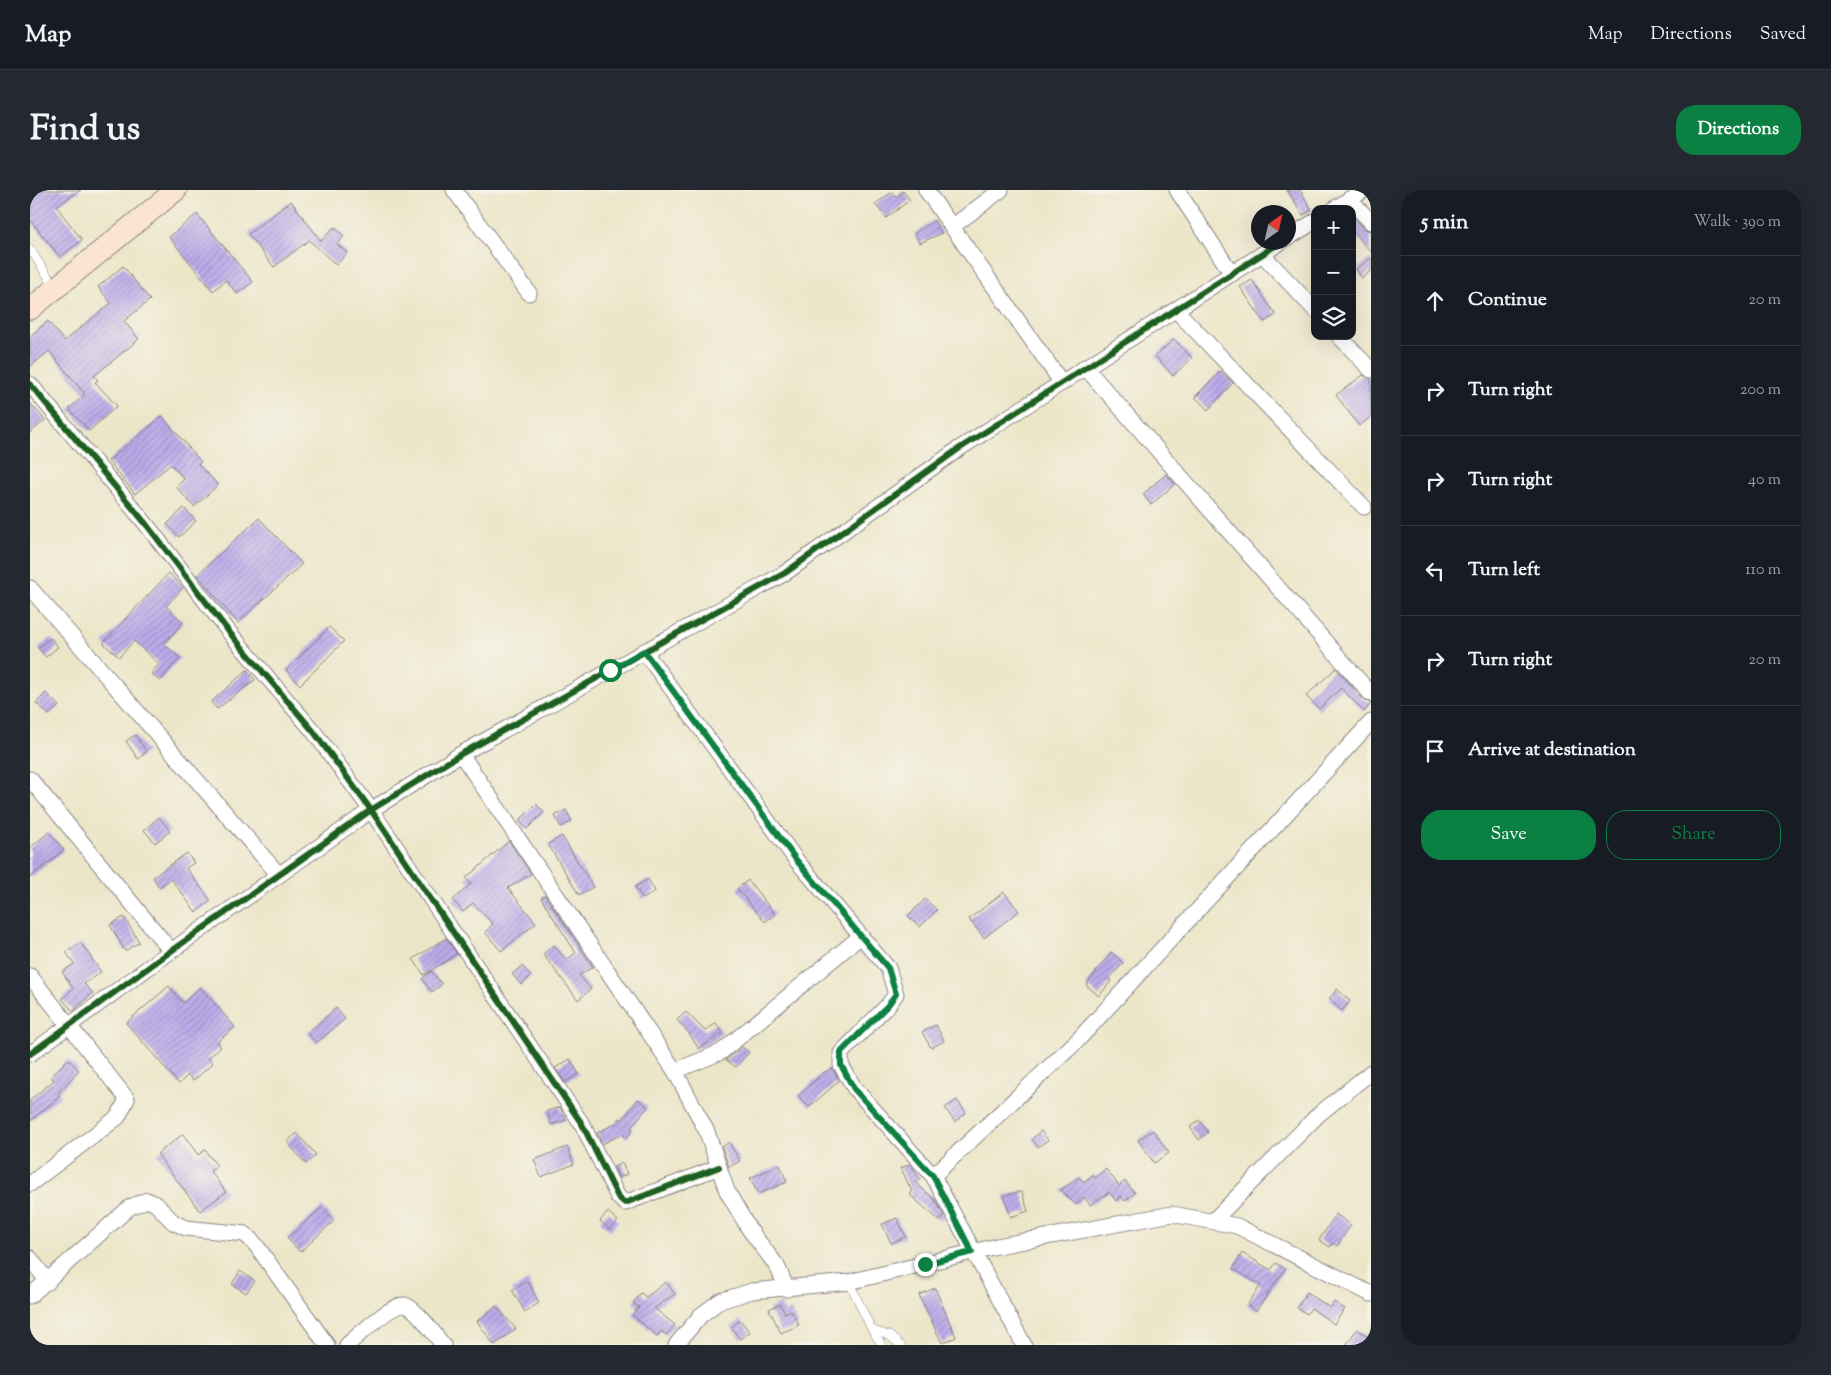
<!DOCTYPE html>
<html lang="en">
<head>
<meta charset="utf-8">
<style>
  :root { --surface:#171b24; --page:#242831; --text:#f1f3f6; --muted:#9ea1a6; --line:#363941; --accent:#0b8043 }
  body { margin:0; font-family:"Sorts Mill Goudy",serif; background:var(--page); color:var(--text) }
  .controls { position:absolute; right:15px; top:15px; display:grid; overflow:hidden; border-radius:10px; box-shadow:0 5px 20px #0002 }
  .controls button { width:45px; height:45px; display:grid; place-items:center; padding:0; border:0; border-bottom:1px solid var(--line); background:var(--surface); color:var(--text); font:25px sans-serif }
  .compass { position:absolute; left:1221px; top:15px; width:45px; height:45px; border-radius:50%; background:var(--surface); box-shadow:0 5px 20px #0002; rotate:34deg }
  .stop { position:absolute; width:15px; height:15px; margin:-11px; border:4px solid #0b8043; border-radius:50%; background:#fff }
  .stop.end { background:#0b8043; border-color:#fff; box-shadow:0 1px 5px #0008 }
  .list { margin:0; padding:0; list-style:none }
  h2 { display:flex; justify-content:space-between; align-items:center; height:65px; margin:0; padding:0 20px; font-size:21px }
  h2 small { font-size:16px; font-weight:400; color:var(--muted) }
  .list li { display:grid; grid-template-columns:32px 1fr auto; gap:15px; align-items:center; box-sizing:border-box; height:90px; padding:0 20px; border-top:1px solid var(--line) }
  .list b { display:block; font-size:19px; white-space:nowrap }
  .list em { font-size:16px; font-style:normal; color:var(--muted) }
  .actions { display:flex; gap:10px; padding:15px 20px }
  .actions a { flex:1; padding:11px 0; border:1px solid var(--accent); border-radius:20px; text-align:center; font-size:18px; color:var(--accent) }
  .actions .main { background:var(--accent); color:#fff }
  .icon { flex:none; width:28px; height:28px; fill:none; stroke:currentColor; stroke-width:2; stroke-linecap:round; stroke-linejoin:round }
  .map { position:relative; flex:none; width:1341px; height:1155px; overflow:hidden; border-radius:20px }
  header { display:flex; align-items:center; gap:30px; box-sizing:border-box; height:70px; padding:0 25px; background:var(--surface); border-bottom:1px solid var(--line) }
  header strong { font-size:24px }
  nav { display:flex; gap:28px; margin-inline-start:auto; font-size:18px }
  .intro { display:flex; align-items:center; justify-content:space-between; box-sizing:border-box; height:120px; padding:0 30px }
  h1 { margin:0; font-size:35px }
  .button { padding:12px 22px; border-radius:20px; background:var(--accent); color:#fff; font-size:18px; font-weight:700 }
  main { display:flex; gap:30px; padding:0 30px }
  aside { flex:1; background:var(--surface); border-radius:20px; box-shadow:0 5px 20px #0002 }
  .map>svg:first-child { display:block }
  .building { fill:url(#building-hatch) }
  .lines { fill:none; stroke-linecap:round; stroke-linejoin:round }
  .lane-casing { stroke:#878482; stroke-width:9 }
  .street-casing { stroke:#878482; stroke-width:17 }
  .secondary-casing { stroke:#878482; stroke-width:23 }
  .lane { stroke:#fff; stroke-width:8 }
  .street { stroke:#fff; stroke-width:15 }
  .secondary { stroke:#fce5d0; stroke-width:21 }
  .cycleway-casing { stroke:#f7f3e8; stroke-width:9 }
  .cycleway { stroke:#1b5e20; stroke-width:6 }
  .route { stroke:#0b8043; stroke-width:6 }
</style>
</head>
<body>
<header>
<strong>Map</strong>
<nav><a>Map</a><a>Directions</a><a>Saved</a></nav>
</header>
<div class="intro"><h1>Find us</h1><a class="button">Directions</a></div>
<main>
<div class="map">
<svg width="1341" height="1155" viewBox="0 0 1341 1155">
  <defs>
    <pattern id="building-hatch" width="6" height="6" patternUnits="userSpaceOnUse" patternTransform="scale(1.25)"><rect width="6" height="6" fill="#bcaceb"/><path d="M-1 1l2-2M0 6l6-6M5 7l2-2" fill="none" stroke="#988cc0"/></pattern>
  </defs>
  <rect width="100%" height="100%" fill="#f7f3e8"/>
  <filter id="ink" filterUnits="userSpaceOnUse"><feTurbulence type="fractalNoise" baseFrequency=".02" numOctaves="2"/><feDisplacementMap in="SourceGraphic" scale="10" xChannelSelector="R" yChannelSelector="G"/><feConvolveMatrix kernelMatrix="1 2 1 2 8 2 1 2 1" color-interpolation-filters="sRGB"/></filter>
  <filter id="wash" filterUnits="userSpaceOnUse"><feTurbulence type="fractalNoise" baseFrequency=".0096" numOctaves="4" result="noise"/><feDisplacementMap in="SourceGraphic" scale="20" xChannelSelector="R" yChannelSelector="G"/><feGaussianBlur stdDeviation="1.12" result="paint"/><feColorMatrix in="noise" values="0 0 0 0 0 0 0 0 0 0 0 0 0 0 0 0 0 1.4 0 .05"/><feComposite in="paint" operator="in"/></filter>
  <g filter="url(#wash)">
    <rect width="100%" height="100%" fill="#ece6c9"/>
    <g id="blocks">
      <g class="building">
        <path d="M0,0H51L26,16L52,50L30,67L0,30Z"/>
        <path d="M1257,0H1270L1282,20L1273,25Z"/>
        <path d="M873,1L880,10L856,28L845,14L862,2L866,7Z"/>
        <path d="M261,11L291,51L304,37L314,46L307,54L317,63L306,75L279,50L244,77L218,44Z"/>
        <path d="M167,24L223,92L207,104L196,90L183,101L139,47Z"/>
        <path d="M1324,28L1335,39L1341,41V62L1322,41Z"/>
        <path d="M904,30L912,43L890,53L884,44Z"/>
        <path d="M1341,68V81L1332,88L1326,79Z"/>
        <path d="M93,76L120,110L94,131L109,149L64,186L68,190L65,192L87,216L59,241L39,219L55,204L19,161L0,177V146L18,131L34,151L81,113L68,97Z"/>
        <path d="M1222,90L1246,125L1234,132L1210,97Z"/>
        <path d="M1144,149L1162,168L1143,186L1125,166Z"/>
        <path d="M1191,181L1203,193L1178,220L1165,207Z"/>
        <path d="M1333,185L1341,189V227L1329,236L1306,205Z"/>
        <path d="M0,213L15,230L0,243Z"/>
        <path d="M132,226L171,272L168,274L188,295L164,317L146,297L154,289L141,274L105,304L78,271Z"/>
        <path d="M1136,284L1145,294L1121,315L1113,304Z"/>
        <path d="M154,318L166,331L149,347L137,334Z"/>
        <path d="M229,328L272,374L208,433L167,385Z"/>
        <path d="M139,383L153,398L136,416L153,432L134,454L150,468L130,491L121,484L129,474L104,451L89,467L73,453Z"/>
        <path d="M299,437L314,451L270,495L256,480Z"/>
        <path d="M21,448L28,457L16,467L8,458Z"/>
        <path d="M1306,478L1334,510L1341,513L1334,522L1311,498L1289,519L1276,506Z"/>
        <path d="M217,480L225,490L187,519L181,512Z"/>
        <path d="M16,503L29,516L19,525L6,513Z"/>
        <path d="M105,545L117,562L108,569L96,551Z"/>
        <path d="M506,614L514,622L497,639L489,631Z"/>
        <path d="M536,620L542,631L531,637L525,626Z"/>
        <path d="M129,627L140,641L125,653L114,640Z"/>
        <path d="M19,642L34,660L0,688V658Z"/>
        <path d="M532,646L563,697L549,705L518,654Z"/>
        <path d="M479,651L501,684L478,698L506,733L471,761L455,742L463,734L443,713L433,722L423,710L441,694L436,688Z"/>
        <path d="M157,663L164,673L156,678L181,711L166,722L141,689L129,697L123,687Z"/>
        <path d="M618,689L625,701L613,709L605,697Z"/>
        <path d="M718,690L745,724L735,732L707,699Z"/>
        <path d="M974,702L989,721L954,748L939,729Z"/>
        <path d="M515,705L563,777L549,785L561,799L548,810L513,764L524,755L536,770L546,763L511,708Z"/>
        <path d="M895,709L907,720L890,737L878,726Z"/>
        <path d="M94,727L109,752L95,761L80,735Z"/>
        <path d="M416,748L427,764L394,785L383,769Z"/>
        <path d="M51,753L71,782L54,794L63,803L43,821L32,809L43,798L32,782L44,774L36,762Z"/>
        <path d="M1081,762L1093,773L1079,789L1081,791L1069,806L1056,795Z"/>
        <path d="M492,776L501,786L491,795L482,784Z"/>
        <path d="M401,781L412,794L402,802L392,789Z"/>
        <path d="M139,796L153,813L170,797L205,837L187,852L191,857L178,868L183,873L163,891L158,885L149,894L96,833Z"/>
        <path d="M1307,799L1320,811L1312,821L1299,809Z"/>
        <path d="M306,818L315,829L286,853L277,843Z"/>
        <path d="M656,822L675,841L686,833L693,843L669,859L658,842L647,830Z"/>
        <path d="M906,835L914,851L901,858L892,842Z"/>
        <path d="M712,857L719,862L706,877L696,870Z"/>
        <path d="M38,869L49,880L28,903L30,906L0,931V910L24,890L21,887Z"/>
        <path d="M540,869L549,884L535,892L525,878Z"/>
        <path d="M802,878L809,891L779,917L768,906L793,883Z"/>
        <path d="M608,909L618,917L601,937L603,939L597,948L592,944L572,954L567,943L586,933L590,928L592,930Z"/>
        <path d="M927,910L936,923L925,932L915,918Z"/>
        <path d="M530,917L536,930L521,935L517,921Z"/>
        <path d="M1169,930L1178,942L1169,950L1160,937Z"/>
        <path d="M1123,940L1139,963L1124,973L1108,950Z"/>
        <path d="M1011,941L1018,950L1008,957L1002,949Z"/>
        <path d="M267,943L286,965L276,974L257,952Z"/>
        <path d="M153,944L168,965L175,960L187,976L180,981L196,1002L170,1021L127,964Z"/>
        <path d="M699,952L710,971L699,977L692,957Z"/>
        <path d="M537,957L544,974L511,987L504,970Z"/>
        <path d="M592,973L597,984L589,988L584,977Z"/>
        <path d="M880,974L890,989L884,991L905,1010L914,1026L910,1031L880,1005L882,1002L871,978Z"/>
        <path d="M750,975L757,992L728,1004L720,988Z"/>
        <path d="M1076,979L1089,996L1095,991L1105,1003L1095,1011L1091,1006L1086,1011L1079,1002L1060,1015L1054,1007L1046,1015L1031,1000L1049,987L1053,992L1063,985L1065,988Z"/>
        <path d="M987,1002H992L998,1021L981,1027L974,1006Z"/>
        <path d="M292,1017L304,1031L270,1062L257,1048Z"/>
        <path d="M578,1022L588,1031L580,1040L570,1031Z"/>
        <path d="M1306,1024L1321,1035L1307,1056L1303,1053L1300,1057L1289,1050Z"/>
        <path d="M867,1028L876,1047L861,1053L852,1034Z"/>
        <path d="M1212,1063L1241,1080L1246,1073L1255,1079L1226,1121L1217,1115L1231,1095L1203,1079Z"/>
        <path d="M210,1081L225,1091L216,1103L202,1094Z"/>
        <path d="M498,1091L509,1113L495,1122L482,1100Z"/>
        <path d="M636,1092L645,1104L624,1118L645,1135L636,1145L631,1141L627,1146L602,1125L609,1117L603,1113L611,1103L616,1107Z"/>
        <path d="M905,1098L926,1147L912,1153L889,1105Z"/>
        <path d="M1277,1102L1300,1118L1304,1112L1315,1119L1304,1134L1281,1118L1277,1124L1267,1118Z"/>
        <path d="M750,1114L755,1123L761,1120L769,1135L751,1143L739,1119Z"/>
        <path d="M466,1116L486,1139L464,1155L447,1131Z"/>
        <path d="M710,1130L720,1142L710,1149L701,1137Z"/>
        <path d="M1327,1139L1341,1149V1155H1316Z"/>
      </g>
    </g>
  </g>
  <g filter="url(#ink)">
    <use href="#blocks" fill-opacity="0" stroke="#878482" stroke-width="1"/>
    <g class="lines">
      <defs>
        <g id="lane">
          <path d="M0,59L25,97"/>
          <path d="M819,1092L842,1140L852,1155"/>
          <path d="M842,1140L860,1146L870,1155"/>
        </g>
        <g id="street">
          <path d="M424,0L499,103"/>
          <path d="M896,0L1032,193"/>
          <path d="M1147,0L1202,84"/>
          <path d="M1319,9L1341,32"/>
          <path d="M1304,19L1334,0"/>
          <path d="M922,37L971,0"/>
          <path d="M1258,48L1285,31"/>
          <path d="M1232,64L1285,120"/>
          <path d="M1146,120L1334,317"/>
          <path d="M1309,146L1341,180"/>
          <path d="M1055,177L1341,504"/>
          <path d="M0,194L116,334L199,442L284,542L341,620L552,934L588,1007L595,1013L689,977"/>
          <path d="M0,398L249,685"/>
          <path d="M614,461L767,671L858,778L866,804L858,815L811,863V875L825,899L903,986L994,1155"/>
          <path d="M431,564L645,881L677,942L697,1001L719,1039L747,1076L757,1099"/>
          <path d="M0,589L141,761"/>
          <path d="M0,786L97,909L88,927L0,994"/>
          <path d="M0,864L141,761L341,620L431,564L755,383L927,260L1251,52"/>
          <path d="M645,881L691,862L831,746"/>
          <path d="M903,986L1047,851L1341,532"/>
          <path d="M1183,1031L1288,925L1341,882"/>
          <path d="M0,1068L18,1092"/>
          <path d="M0,1106L100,1017L117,1010L126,1014L143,1032L156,1038L215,1044L226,1055L297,1155"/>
          <path d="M317,1155C328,1146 362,1113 375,1115C385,1117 406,1146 413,1155"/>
          <path d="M646,1155L671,1125L690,1111L722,1101L819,1092L967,1056L1142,1024L1207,1036L1341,1104"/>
        </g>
        <path id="secondary" d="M0,119L146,0"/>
      </defs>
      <use href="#lane" class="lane-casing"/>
      <use href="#street" class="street-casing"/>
      <use href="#secondary" class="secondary-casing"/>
      <use href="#lane" class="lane"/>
      <use href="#street" class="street"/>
      <use href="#secondary" class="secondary"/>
      <defs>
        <g id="cycleway">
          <path d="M0,194L116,334L199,442L284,542L341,620L552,934L588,1007L595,1013L689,977"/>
          <path d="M0,864L141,761L341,620L431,564L755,383L927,260L1251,52"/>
        </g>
      </defs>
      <use href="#cycleway" class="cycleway-casing"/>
      <use href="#cycleway" class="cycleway"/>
    </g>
  </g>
  <g class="lines" filter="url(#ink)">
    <path class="route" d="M580,480L614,461L767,671L858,778L866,804L858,815L811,862V875L824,899L903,986L942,1062L895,1074"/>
  </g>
</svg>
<div class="controls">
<button>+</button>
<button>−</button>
<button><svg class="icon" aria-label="layers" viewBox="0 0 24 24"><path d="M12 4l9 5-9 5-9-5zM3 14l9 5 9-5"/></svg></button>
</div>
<svg class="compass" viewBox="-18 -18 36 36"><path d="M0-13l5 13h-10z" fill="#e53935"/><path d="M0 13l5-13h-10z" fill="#9ea1a6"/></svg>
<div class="stop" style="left:580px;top:480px"></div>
<div class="stop end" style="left:895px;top:1074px"></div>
</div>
<aside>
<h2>5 min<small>Walk · 390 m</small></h2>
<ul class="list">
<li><svg class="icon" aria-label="ahead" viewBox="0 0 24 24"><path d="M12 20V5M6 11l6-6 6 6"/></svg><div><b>Continue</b></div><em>20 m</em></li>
<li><svg class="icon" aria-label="right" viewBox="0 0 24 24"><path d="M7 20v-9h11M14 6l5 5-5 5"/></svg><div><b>Turn right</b></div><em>200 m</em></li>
<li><svg class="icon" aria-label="right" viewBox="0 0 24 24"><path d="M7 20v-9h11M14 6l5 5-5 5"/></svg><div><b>Turn right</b></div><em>40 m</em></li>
<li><svg class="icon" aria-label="left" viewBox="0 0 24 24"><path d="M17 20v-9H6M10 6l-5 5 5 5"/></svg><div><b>Turn left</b></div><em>110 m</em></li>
<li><svg class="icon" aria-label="right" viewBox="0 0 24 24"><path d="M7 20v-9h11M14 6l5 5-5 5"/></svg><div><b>Turn right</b></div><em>20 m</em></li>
<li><svg class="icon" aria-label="arrive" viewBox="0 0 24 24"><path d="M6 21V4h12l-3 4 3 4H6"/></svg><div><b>Arrive at destination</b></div></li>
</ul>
<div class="actions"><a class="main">Save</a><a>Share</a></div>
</aside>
</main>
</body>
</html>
